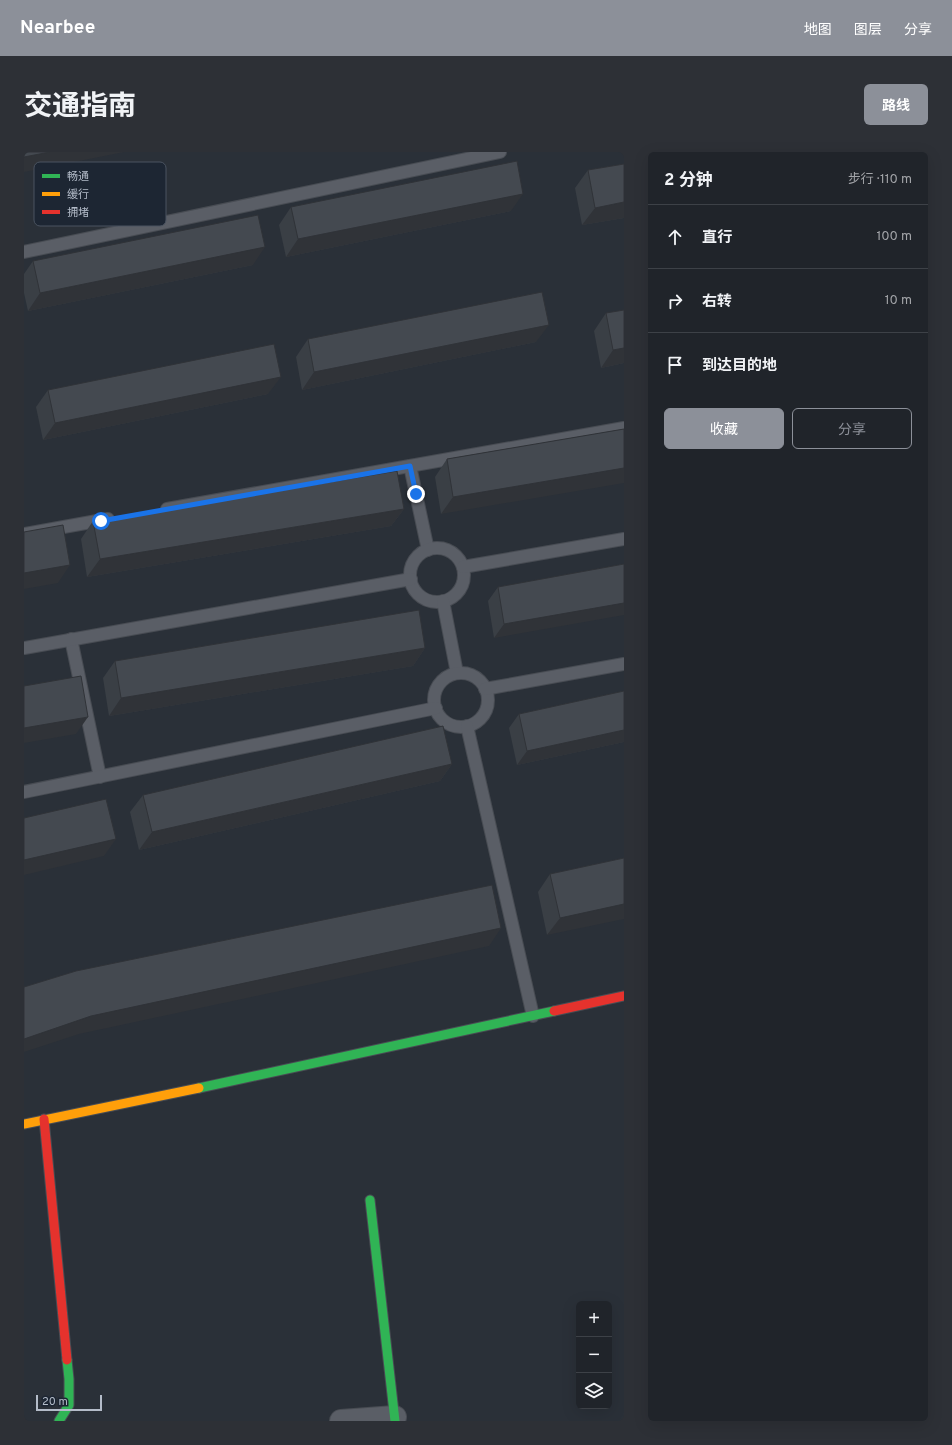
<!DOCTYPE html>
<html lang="zh">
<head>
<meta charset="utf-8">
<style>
  :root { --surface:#20242a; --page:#2d3036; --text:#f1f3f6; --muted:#a2a4a8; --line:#3d4147; --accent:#8c9099 }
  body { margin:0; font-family:Overpass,"Noto Sans SC",sans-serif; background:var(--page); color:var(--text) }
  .controls { position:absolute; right:12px; bottom:12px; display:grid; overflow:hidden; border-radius:6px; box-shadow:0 4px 16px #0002 }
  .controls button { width:36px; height:36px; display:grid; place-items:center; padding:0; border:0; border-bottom:1px solid var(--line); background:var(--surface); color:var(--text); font:20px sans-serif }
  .scale { position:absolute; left:12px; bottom:10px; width:66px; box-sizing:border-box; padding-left:4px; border:2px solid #b4bcc9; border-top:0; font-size:11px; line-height:14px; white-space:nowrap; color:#b4bcc9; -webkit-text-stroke:3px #1d2633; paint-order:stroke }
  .stop { position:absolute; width:12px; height:12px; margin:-9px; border:3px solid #1a73e8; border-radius:50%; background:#fff }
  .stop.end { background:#1a73e8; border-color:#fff; box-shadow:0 1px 4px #0008 }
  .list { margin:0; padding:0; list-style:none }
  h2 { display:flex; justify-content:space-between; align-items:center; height:52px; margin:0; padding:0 16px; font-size:17px }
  h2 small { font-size:13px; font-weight:400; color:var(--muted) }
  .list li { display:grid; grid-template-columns:26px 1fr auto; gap:12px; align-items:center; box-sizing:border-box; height:64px; padding:0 16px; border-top:1px solid var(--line) }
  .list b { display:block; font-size:15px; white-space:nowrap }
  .list em { font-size:13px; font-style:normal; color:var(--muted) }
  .actions { display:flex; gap:8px; padding:12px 16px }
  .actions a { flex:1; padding:9px 0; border:1px solid var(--accent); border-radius:6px; text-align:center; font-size:14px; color:var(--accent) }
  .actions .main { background:var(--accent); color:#fff }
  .icon { flex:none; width:22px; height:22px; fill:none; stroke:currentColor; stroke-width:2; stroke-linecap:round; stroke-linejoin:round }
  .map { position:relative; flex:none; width:600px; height:1269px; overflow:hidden; border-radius:6px }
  header { display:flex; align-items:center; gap:24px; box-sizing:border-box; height:56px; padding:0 20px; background:var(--accent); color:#fff }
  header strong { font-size:19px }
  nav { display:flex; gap:22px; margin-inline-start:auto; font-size:14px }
  .intro { display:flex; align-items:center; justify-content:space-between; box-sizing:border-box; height:96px; padding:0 24px }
  h1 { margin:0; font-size:28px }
  .button { padding:10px 18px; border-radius:6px; background:var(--accent); color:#fff; font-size:14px; font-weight:700 }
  main { display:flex; gap:24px; padding:0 24px }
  aside { flex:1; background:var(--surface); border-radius:6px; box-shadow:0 4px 16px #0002 }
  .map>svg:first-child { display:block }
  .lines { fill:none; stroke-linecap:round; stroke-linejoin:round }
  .lane-casing { stroke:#484c53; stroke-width:14 }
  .street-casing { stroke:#484c53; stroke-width:24 }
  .fast-casing { stroke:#484c53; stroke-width:11 }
  .slow-casing { stroke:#484c53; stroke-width:11 }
  .jam-casing { stroke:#484c53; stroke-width:11 }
  .lane { stroke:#5a5e66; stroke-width:12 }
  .street { stroke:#5a5e66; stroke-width:22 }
  .fast { stroke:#30b455; stroke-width:9 }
  .slow { stroke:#ff9f0a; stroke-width:9 }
  .jam { stroke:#e5322d; stroke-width:9 }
  .wall { fill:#3a3f45 }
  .shaded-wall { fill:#303338 }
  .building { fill:#444950; stroke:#303338 }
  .route { stroke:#1a73e8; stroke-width:5 }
  .key { fill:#1d2633; stroke:#4a5360; stroke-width:1 }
  .key-label { font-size:11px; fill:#b4bcc9 }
</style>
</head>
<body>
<header>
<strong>Nearbee</strong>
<nav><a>地图</a><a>图层</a><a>分享</a></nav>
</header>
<div class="intro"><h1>交通指南</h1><a class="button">路线</a></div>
<main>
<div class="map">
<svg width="600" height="1269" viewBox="0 0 600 1269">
  <rect width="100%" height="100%" fill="#2a3038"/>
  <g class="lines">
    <defs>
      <g id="lane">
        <path d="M0,100L476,0"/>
        <path d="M386,314L404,398"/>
        <path d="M143,357L600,276"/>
        <path d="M0,382L84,367"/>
        <circle cx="413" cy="423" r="27"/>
        <path d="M439,415L600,387"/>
        <path d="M419,449L433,521"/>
        <path d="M47,487L76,625"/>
        <path d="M0,496L387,427"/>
        <circle cx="437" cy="548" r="27"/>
        <path d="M461,537L600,512"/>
        <path d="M443,574L509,864"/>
        <path d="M0,640L412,556"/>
      </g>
      <path id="street" d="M317,1269L371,1265"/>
      <g id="fast">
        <path d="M175,936L530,859"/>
        <path d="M346,1048L371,1269"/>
        <path d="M35,1269L45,1253V1227L43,1208"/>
      </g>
      <path id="slow" d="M0,972L175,936"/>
      <g id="jam">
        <path d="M530,859L600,844"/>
        <path d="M20,967L43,1208"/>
      </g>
    </defs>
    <use href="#lane" class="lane-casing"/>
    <use href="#street" class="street-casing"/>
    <use href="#fast" class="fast-casing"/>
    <use href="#slow" class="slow-casing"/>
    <use href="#jam" class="jam-casing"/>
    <use href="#lane" class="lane"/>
    <use href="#street" class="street"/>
    <use href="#fast" class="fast"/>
    <use href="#slow" class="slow"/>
    <use href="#jam" class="jam"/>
  </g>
  <g class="wall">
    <path d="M600,12V66L558,73L551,36L564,18Z"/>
    <path d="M267,55L487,59L262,105L255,73Z"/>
    <path d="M9,109L229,113L4,159L0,141V122Z"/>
    <path d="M582,161L600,211L577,216L570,179Z"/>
    <path d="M284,187L512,190L278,238L272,205Z"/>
    <path d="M24,238L244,242L19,288L12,255Z"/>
    <path d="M600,277L417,362L411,325L423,307Z"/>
    <path d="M380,357L367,374L63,425L57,387L69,369Z"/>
    <path d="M600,412L470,486L464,449L474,435Z"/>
    <path d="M401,496L389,514L85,564L79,526L91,509Z"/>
    <path d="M600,539V590L493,613L485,576L495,562Z"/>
    <path d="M428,612L416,629L115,698L106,660L119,643Z"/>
    <path d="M600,706L523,783L514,740L526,722Z"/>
  </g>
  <g class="shaded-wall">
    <path d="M26,0H100L0,20V5Z"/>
    <path d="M499,42L487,59L262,105L274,87Z"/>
    <path d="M600,50V66L558,73L571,56Z"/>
    <path d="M241,95L229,113L4,159L16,141Z"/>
    <path d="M525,173L512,190L278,238L290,220Z"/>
    <path d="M600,196V211L577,216L589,198Z"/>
    <path d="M257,225L244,242L19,288L31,271Z"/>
    <path d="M600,316V331L417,362L429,345Z"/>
    <path d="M380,357L367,374L63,425L76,407Z"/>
    <path d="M46,413L34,431L0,437V421Z"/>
    <path d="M600,451V463L470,486L480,472Z"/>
    <path d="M401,496L389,514L85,564L97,546Z"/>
    <path d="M64,565L52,582L0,591V576Z"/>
    <path d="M600,578V590L493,613L503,599Z"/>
    <path d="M428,612L416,629L115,698L128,680Z"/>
    <path d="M92,687L80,704L0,723V708Z"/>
    <path d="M600,752V767L523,783L536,766Z"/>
    <path d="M477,776L465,794L55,882L0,900V887L67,864Z"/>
  </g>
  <g class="building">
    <path d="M0,0H26L0,5Z"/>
    <path d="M493,9L499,42L274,87L267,55Z"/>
    <path d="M600,12V50L571,56L564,18Z"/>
    <path d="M234,63L241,95L16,141L9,109Z"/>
    <path d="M518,140L525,173L290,220L284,187Z"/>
    <path d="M600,158V196L589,198L582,161Z"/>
    <path d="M250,192L257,225L31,271L24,238Z"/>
    <path d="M600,277V316L429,345L423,307Z"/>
    <path d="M373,319L380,357L76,407L69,369Z"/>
    <path d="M39,373L46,413L0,421V380Z"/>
    <path d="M600,412V451L480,472L474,435Z"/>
    <path d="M395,458L401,496L97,546L91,509Z"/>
    <path d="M57,524L64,565L0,576V534Z"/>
    <path d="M600,539V578L503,599L495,562Z"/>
    <path d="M419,574L428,612L128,680L119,643Z"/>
    <path d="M82,647L92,687L0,708V666Z"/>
    <path d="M600,706V752L536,766L526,722Z"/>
    <path d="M468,733L477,776L67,864L0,887V835L52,819Z"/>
  </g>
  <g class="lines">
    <path class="route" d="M77,369L386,314L392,342"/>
  </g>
  <rect x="10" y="10" width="132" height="64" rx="6" class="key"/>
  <rect x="18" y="22" width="18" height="4" fill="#30b455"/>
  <rect x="18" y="40" width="18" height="4" fill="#ff9f0a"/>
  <rect x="18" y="58" width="18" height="4" fill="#e5322d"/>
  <g class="key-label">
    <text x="43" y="28">畅通</text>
    <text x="43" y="46">缓行</text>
    <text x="43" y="64">拥堵</text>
  </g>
</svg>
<div class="controls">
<button>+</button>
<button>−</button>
<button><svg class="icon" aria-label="layers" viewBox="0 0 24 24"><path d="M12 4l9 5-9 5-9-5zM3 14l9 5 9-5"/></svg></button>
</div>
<div class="scale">20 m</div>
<div class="stop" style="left:77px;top:369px"></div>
<div class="stop end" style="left:392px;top:342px"></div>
</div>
<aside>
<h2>2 分钟<small>步行 · 110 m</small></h2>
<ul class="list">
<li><svg class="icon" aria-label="ahead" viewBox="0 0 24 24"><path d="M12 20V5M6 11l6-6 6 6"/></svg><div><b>直行</b></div><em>100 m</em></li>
<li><svg class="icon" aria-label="right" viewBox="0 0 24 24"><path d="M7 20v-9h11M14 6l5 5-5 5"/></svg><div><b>右转</b></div><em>10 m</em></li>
<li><svg class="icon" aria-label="arrive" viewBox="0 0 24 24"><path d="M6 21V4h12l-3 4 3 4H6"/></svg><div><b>到达目的地</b></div></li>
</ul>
<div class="actions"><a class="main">收藏</a><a>分享</a></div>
</aside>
</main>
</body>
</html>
